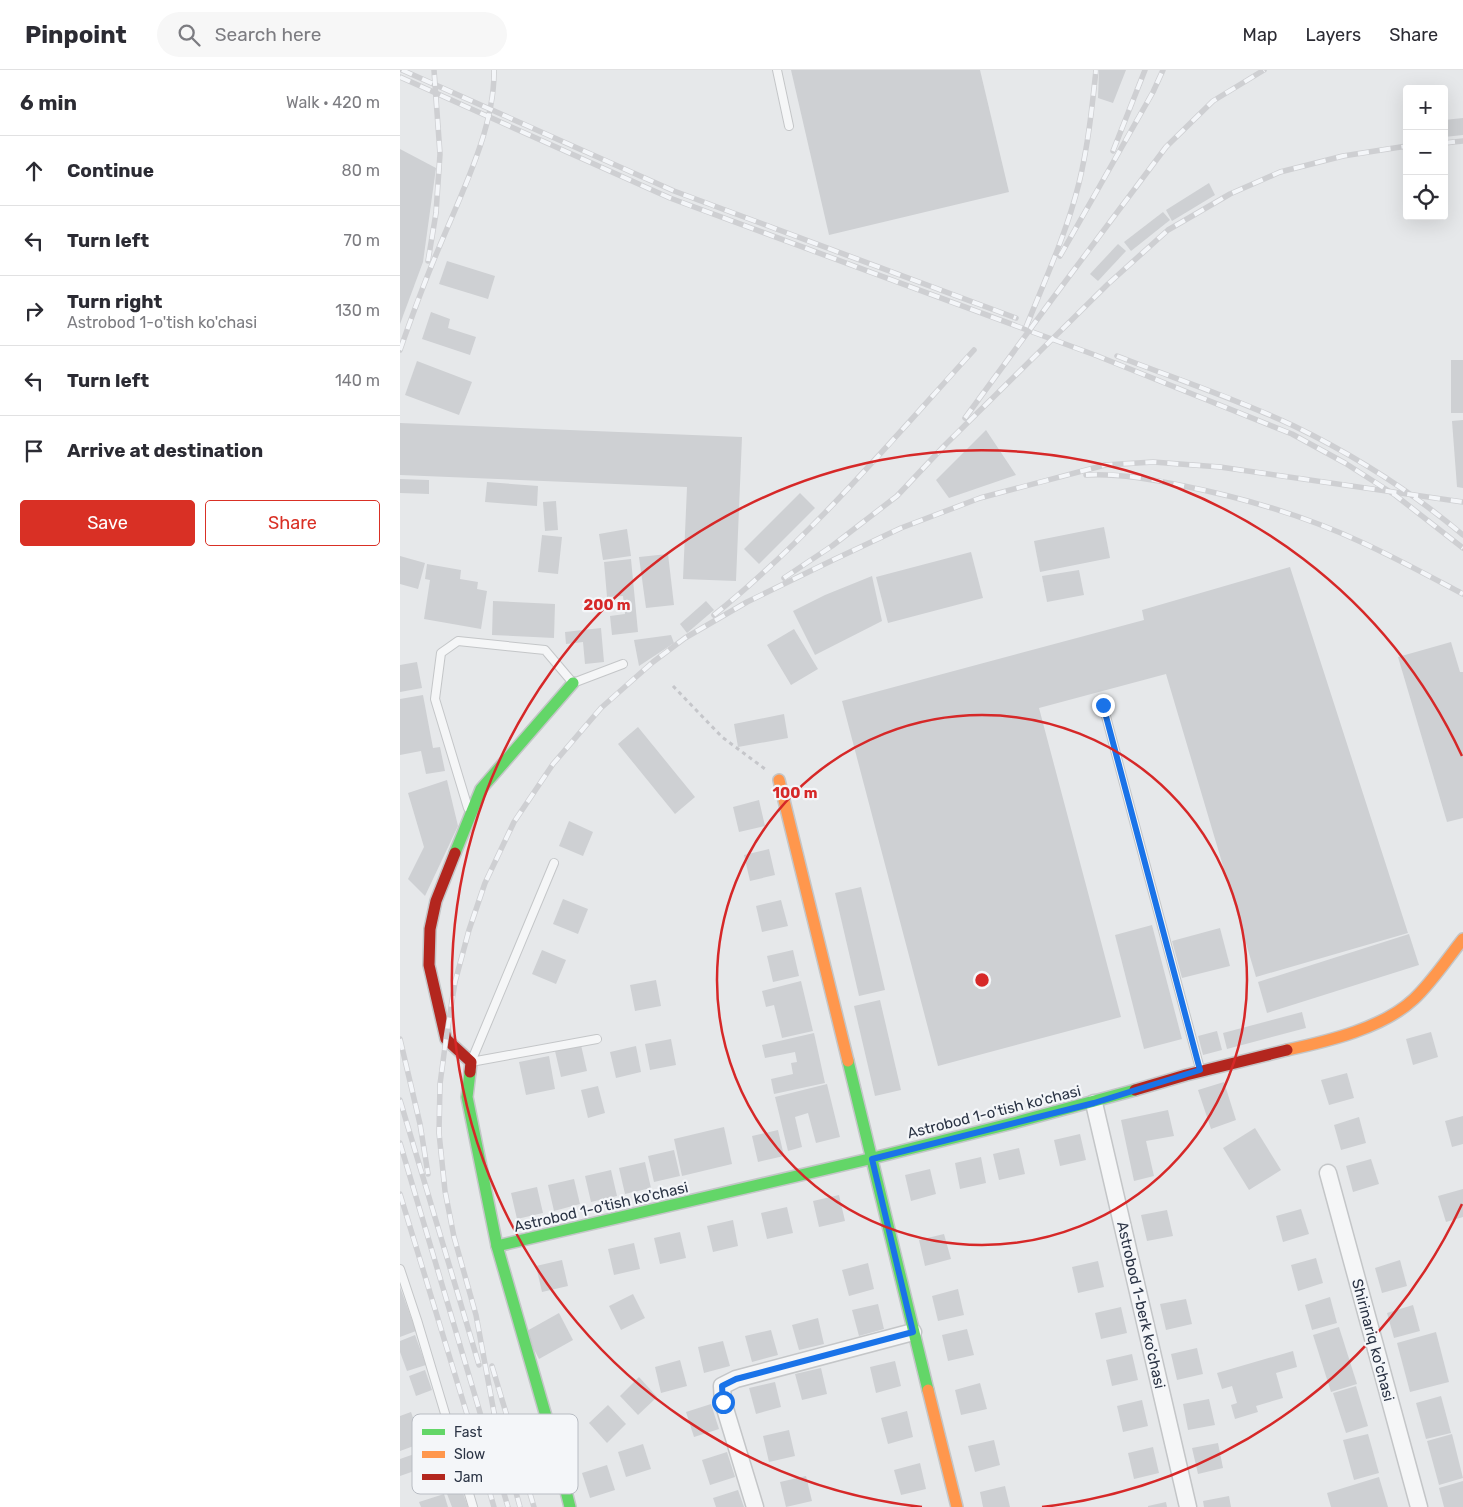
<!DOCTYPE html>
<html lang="en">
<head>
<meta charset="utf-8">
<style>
  :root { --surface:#fff; --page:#f7f7f7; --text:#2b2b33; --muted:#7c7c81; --line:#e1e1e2; --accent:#d93025 }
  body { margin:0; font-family:Rubik,sans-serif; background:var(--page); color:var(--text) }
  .controls { position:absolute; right:15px; top:15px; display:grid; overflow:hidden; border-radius:5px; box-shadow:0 5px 20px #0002 }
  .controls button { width:45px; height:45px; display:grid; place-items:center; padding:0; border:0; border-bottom:1px solid var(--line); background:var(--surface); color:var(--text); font:25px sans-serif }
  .stop { position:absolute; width:15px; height:15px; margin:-11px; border:4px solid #1a73e8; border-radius:50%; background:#fff }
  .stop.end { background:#1a73e8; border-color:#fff; box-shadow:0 1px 5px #0008 }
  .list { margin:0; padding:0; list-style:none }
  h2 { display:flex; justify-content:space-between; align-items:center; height:65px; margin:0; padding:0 20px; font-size:21px }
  h2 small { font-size:16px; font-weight:400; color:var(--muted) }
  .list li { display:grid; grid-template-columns:32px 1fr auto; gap:15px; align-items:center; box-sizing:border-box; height:70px; padding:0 20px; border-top:1px solid var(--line) }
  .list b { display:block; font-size:19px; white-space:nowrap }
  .list p { margin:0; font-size:16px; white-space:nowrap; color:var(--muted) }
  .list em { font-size:16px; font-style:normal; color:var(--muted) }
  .actions { display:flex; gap:10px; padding:15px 20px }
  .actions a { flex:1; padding:11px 0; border:1px solid var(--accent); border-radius:5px; text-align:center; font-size:18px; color:var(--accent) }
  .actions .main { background:var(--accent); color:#fff }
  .icon { flex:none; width:28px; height:28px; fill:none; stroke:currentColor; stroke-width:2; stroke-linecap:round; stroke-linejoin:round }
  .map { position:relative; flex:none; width:1063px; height:1437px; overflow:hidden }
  header { display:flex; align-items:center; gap:30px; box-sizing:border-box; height:70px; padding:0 25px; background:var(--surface); border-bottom:1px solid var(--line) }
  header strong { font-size:24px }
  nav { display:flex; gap:28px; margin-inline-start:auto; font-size:18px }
  .search { width:350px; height:45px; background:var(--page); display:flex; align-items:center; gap:12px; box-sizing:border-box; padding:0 18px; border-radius:28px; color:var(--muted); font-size:19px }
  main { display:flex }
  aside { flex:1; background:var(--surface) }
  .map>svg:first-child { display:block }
  .building { fill:#ced0d3 }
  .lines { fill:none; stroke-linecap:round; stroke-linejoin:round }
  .lane-casing { stroke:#c4c6c8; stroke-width:10 }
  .street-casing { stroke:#c4c6c8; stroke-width:19 }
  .fast-casing { stroke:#c4c6c8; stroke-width:14 }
  .slow-casing { stroke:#c4c6c8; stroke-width:14 }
  .jam-casing { stroke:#c4c6c8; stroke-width:14 }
  .path { stroke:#c5c6ca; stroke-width:3; stroke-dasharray:4 4; stroke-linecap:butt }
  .lane { stroke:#f5f6f7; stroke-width:8 }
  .street { stroke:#f5f6f7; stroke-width:16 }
  .fast { stroke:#63d668; stroke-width:11 }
  .slow { stroke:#ff974d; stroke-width:11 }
  .jam { stroke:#b3261e; stroke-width:11 }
  .rail-casing { stroke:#cecfd2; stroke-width:5.5 }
  .rail { stroke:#f4f6f9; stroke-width:4; stroke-dasharray:11; stroke-linecap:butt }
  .route { stroke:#1a73e8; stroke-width:6 }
  .ring { fill:none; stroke:#d62828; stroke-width:2.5 }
  .labels { text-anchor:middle; stroke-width:4.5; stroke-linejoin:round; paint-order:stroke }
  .street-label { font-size:15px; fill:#2b3445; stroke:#f4f6f9 }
  .key { fill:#f4f6f9; stroke:#b8bcc3; stroke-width:1 }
  .key-label { font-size:14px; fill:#2b3445 }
  .centre { fill:#d62828; stroke:#f4f6f9; stroke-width:2.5 }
  .ring-label { font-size:15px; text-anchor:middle; font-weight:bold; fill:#d62828; stroke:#f4f6f9; stroke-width:4.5; stroke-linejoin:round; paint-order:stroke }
</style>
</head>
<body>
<header>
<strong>Pinpoint</strong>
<div class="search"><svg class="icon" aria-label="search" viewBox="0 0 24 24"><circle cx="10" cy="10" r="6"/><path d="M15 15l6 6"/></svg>Search here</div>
<nav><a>Map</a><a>Layers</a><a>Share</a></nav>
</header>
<main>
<aside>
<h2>6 min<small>Walk · 420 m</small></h2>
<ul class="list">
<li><svg class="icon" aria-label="ahead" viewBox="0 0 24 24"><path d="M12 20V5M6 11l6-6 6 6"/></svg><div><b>Continue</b></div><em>80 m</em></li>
<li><svg class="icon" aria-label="left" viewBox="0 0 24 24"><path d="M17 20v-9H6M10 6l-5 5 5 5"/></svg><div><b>Turn left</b></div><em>70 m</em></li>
<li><svg class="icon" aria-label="right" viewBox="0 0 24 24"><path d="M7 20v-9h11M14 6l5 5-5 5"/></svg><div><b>Turn right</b><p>Astrobod 1-o'tish ko'chasi</p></div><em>130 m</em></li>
<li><svg class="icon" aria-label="left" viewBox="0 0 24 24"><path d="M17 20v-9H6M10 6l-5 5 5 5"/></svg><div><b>Turn left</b></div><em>140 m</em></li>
<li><svg class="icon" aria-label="arrive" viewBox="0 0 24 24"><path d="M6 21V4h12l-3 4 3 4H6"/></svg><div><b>Arrive at destination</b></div></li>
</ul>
<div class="actions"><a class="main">Save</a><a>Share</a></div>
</aside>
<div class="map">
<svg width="1063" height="1437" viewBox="0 0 1063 1437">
  <rect width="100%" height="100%" fill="#e6e8ea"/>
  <g class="building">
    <path d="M391,0H580L609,122L429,165Z"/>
    <path d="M699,0H726L713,33L698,28Z"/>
    <path d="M1063,48V65L1044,67V50Z"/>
    <path d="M0,79L36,98L23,192L0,254Z"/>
    <path d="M809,113L815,125L772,151L766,140Z"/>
    <path d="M763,142L770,150L731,181L724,172Z"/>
    <path d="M718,174L726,181L698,211L690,204Z"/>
    <path d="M47,191L95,206L88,229L39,214Z"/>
    <path d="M31,242L50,249L48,258L76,267L70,285L22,269Z"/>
    <rect x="1051" y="290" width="12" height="53"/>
    <path d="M17,291L72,312L59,345L5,325Z"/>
    <path d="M1063,350V418L1057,417L1052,351Z"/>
    <path d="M0,353L342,367L336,511L283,509L287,417L0,405Z"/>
    <path d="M586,360L616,405L549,428L536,410Z"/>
    <path d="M0,409L29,410V424L0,423Z"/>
    <path d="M87,412L138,416L137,436L85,432Z"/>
    <path d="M400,423L415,438L359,494L344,479Z"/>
    <path d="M156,431L158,460L145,461L143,432Z"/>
    <path d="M704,457L710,488L640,502L634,471Z"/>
    <path d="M227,459L231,486L203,490L199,464Z"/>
    <path d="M142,465L162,467L158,504L138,502Z"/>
    <path d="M571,482L583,528L488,553L476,507Z"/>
    <path d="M268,484L274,535L246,538L239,487Z"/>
    <path d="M0,486L25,493L18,519L0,514Z"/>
    <path d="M231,489L238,562L212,565L210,546L225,544L223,526L207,527L204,492Z"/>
    <path d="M27,494L61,500L60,509L78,512L77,519L87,521L81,559L24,549L30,510L25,509Z"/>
    <path d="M890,497L1008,863L856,907L766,604L639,638L721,947L538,996L442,631L744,550L742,540Z"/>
    <path d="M679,500L684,525L647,532L642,506Z"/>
    <path d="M472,506L482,551L415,585L393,541L425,525Z"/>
    <path d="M93,531L155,534L154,568L92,565Z"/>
    <path d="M306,531L314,540L287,563L280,554Z"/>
    <path d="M201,558L204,592L185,594L183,572L166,574L165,562Z"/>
    <path d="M394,559L418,599L391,615L367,575Z"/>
    <path d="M271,565L274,573L239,596L234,570Z"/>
    <path d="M1051,572L1060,602H1063V748L1047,752L998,587Z"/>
    <path d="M17,592L22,618L0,622V595Z"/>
    <path d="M23,625L33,678L40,677L45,701L26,704L21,681L0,685V629Z"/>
    <path d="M384,644L388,668L338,677L334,654Z"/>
    <path d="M238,657L295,727L275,744L218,674Z"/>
    <path d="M47,710L58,756L25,826L8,809L24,777L8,723Z"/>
    <path d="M359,730L365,756L339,762L333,737Z"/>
    <path d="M169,751L193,762L183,786L159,776Z"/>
    <path d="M369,779L375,805L350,811L344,785Z"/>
    <path d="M461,817L485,920L459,926L435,823Z"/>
    <path d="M163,829L188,839L178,864L153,854Z"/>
    <path d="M381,830L388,856L362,862L356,836Z"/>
    <path d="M752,855L782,969L744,979L715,865Z"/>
    <path d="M820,858L830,896L782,908L772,871Z"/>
    <path d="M1009,864L1019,895L867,943L858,912Z"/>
    <path d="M142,880L166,890L156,914L132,904Z"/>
    <path d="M393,880L399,906L373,912L367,886Z"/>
    <path d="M256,910L261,936L235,941L230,915Z"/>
    <path d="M401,911L413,961L382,968L374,935L366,937L362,921Z"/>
    <path d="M480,930L501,1020L475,1026L454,936Z"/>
    <path d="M902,942L906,958L827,979L823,963Z"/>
    <path d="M817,961L822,980L803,985L798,966Z"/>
    <path d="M1031,962L1038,987L1013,995L1006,969Z"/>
    <path d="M414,963L425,1013L374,1024L371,1009L393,1004L391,993L397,992L395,982L365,988L362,975Z"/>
    <path d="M271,969L276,995L250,1000L245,974Z"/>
    <path d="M181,975L187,1001L161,1007L155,981Z"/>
    <path d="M236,976L241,1002L216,1008L210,982Z"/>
    <path d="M149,986L155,1019L126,1025L119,992Z"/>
    <path d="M947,1003L954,1028L929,1035L921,1010Z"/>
    <path d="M824,1012L836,1050L811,1059L798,1020Z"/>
    <path d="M427,1014L440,1067L416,1073L408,1043L395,1047L402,1077L388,1081L375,1027Z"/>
    <path d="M198,1016L205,1043L188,1048L181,1020Z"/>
    <path d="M768,1040L774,1066L746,1071L754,1106L734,1111L721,1050Z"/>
    <path d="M1063,1046V1074L1052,1077L1045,1051Z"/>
    <path d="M959,1047L966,1073L941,1080L934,1055Z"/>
    <path d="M324,1057L332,1094L282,1106L274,1069Z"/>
    <path d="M855,1058L881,1100L849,1120L823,1078Z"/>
    <path d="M378,1060L384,1086L358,1092L352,1066Z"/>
    <path d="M680,1064L686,1090L660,1096L654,1070Z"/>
    <path d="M619,1078L625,1104L599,1110L593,1084Z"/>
    <path d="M274,1080L280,1106L254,1112L248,1086Z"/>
    <path d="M581,1087L586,1113L560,1119L555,1093Z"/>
    <path d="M971,1089L979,1114L953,1122L946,1096Z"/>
    <path d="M245,1092L251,1118L225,1124L219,1098Z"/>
    <path d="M530,1099L536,1124L511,1131L505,1105Z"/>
    <path d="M211,1100L217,1126L191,1132L185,1106Z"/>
    <path d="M174,1109L180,1134L154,1141L148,1115Z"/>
    <path d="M137,1117L143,1143L117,1149L111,1123Z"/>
    <path d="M1063,1119V1147L1046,1152L1038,1126Z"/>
    <path d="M439,1125L445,1151L419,1157L413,1131Z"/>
    <path d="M387,1137L393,1163L367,1169L361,1143Z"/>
    <path d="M901,1139L909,1164L883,1172L876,1146Z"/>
    <path d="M767,1140L773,1166L747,1171L741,1145Z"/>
    <path d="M333,1150L338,1176L313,1182L307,1156Z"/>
    <path d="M280,1162L286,1188L260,1194L254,1168Z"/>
    <path d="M544,1164L551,1189L525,1196L519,1170Z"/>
    <path d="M234,1173L240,1199L214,1205L208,1179Z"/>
    <path d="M916,1188L923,1213L898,1221L891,1195Z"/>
    <path d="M162,1190L168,1216L142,1222L136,1196Z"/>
    <path d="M1000,1190L1007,1216L982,1223L975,1198Z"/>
    <path d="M698,1191L704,1217L678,1223L672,1197Z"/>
    <path d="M468,1193L474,1219L449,1226L442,1200Z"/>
    <path d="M0,1217L16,1261L0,1267Z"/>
    <path d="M558,1219L564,1245L538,1251L532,1226Z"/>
    <path d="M233,1224L245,1248L221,1260L209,1236Z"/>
    <path d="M930,1227L937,1253L912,1260L905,1235Z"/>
    <path d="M786,1229L792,1254L766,1260L760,1234Z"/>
    <path d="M478,1234L484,1259L459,1266L452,1240Z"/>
    <path d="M1013,1235L1020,1261L994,1268L987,1243Z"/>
    <path d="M721,1237L727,1263L701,1269L695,1243Z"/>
    <path d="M159,1243L173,1270L139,1289L125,1262Z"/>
    <path d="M418,1248L424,1274L399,1280L392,1255Z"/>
    <path d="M939,1257L957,1314L931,1322L913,1265Z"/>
    <path d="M567,1259L574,1285L548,1291L542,1265Z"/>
    <path d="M371,1260L378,1285L352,1292L345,1266Z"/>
    <path d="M1036,1262L1049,1312L1010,1322L997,1273Z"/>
    <path d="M15,1265L26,1295L7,1301L0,1282V1271Z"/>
    <path d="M323,1271L330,1296L304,1303L298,1277Z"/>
    <path d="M797,1278L803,1304L777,1310L771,1284Z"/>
    <path d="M893,1281L897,1297L876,1303L883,1328L856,1336L858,1342L835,1349L831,1335L837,1333L832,1316L822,1319L817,1303Z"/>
    <path d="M732,1284L738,1310L712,1316L706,1290Z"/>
    <path d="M280,1290L287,1316L261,1323L255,1297Z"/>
    <path d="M495,1291L501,1316L476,1323L470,1297Z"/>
    <path d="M421,1298L427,1324L402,1330L395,1304Z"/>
    <path d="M25,1300L32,1320L16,1326L9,1306Z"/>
    <path d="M239,1307L257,1327L238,1345L220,1326Z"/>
    <path d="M375,1312L381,1337L356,1344L349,1318Z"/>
    <path d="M580,1313L587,1339L561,1345L555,1320Z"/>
    <path d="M956,1316L968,1356L946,1363L933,1323Z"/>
    <path d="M1041,1326L1051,1363L1026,1369L1016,1333Z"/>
    <path d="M809,1329L815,1355L788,1360L783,1334Z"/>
    <path d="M742,1330L748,1356L723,1362L717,1336Z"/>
    <path d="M311,1334L319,1359L294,1367L286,1342Z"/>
    <path d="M208,1335L226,1354L207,1373L189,1353Z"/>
    <path d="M507,1341L513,1367L488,1374L481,1348Z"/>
    <path d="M11,1342L22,1373L0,1381V1346Z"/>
    <path d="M389,1360L395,1386L369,1392L363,1366Z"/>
    <path d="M968,1364L979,1403L954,1410L943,1370Z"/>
    <path d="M1052,1364L1063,1408L1039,1415L1027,1371Z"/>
    <path d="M594,1370L600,1395L575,1402L568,1376Z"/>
    <path d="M818,1373L823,1398L798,1404L792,1378Z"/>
    <path d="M243,1374L251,1399L226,1407L218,1382Z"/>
    <path d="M40,1375L46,1390L0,1406V1389Z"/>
    <path d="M753,1377L759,1403L734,1409L728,1383Z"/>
    <path d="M327,1382L335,1407L310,1415L302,1390Z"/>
    <path d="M520,1393L526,1419L501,1425L494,1400Z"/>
    <path d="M207,1395L215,1420L190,1428L182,1403Z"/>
    <path d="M54,1398L68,1437H52L39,1403Z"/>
    <path d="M406,1406L412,1431L386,1437L380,1412Z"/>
    <path d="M979,1407L988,1437H931L927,1423Z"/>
    <path d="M1063,1411V1437H1044L1039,1418Z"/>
    <path d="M605,1416L610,1437H583L580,1422Z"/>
    <path d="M338,1420L344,1437H316L313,1428Z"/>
    <path d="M44,1424L48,1437H21L19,1432Z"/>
    <path d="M829,1426L831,1437H804L803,1431Z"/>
    <path d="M766,1432L767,1437H748V1436Z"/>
  </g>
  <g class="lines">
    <defs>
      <g id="lane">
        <path d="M377,0L389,56"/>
        <path d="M703,635L800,999"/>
        <path d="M68,738L35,629L41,583L58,571L145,580L173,613L223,594"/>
        <path d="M154,793L71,992L197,969"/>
        <path d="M0,1199L17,1250L73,1437"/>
      </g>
      <g id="street">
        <path d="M694,1033L788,1437"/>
        <path d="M928,1103L1019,1437"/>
        <path d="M355,1437L323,1332L322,1316L336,1309L513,1262"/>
      </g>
      <g id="fast">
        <path d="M55,783L81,719L173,613"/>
        <path d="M448,991L528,1320"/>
        <path d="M70,1002L67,1027L97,1176L154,1374L170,1437"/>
        <path d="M97,1176L469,1089L617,1052L735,1020"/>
      </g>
      <g id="slow">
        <path d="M379,710L448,991"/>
        <path d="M887,980C929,971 983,958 1014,929C1033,911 1047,889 1063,869"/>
        <path d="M528,1320L557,1437"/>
      </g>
      <g id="jam">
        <path d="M55,783L36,831L30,859L29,895L46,969L71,992L70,1002"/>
        <path d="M735,1020L786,1005L887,980"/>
      </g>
    </defs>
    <use href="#lane" class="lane-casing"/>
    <use href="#street" class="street-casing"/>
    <use href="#fast" class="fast-casing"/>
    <use href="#slow" class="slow-casing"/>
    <use href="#jam" class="jam-casing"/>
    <path class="path" d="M273,616L322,667L365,699"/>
    <use href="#lane" class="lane"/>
    <use href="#street" class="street"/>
    <use href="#fast" class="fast"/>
    <use href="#slow" class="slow"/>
    <use href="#jam" class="jam"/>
    <defs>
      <g id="rail">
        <path d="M2,0L274,121L616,248"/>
        <path d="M0,7L270,128L695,285L892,364L945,393L995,425L1063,478"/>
        <path d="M1044,73L1063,71"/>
        <path d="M713,81L745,0"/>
        <path d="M660,186L753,22L763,0"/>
        <path d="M28,191L36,143L40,84L34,0"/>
        <path d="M626,257C645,210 667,162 679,113C688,76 692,38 696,0"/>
        <path d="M0,280C12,246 24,213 38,180C60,126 95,59 94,0"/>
        <path d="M717,286C776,309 837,329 894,356C954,385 1012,422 1063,465"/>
        <path d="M565,348L653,228L766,77L813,31L864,0"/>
        <path d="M686,405C718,403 752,409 784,416C844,428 905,446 961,472C996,488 1029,506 1063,524"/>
        <path d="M384,508L432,476L497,426L546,374L708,214L768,160L830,124L880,102L943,86L1007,76"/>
        <path d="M314,545C411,467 491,371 574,280"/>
        <path d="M0,969L20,1054L28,1104"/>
        <path d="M0,1030L79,1295"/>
        <path d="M0,1073L108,1437"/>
        <path d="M0,1124L73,1364L94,1437"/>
        <path d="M92,1296L134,1437"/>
        <path d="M94,1343L120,1437"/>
        <path d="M95,1348L76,1245L54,1167L45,1121L39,1063L40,1014L46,969L55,912L69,860L85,813L114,752L153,694L201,638L253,592L285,568L347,532L433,490L501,458L580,428L705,395L753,392L820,397L1063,432"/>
      </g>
    </defs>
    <use href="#rail" class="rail-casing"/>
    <use href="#rail" class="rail"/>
  </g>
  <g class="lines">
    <path class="route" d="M323,1332L322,1316L336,1309L513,1262L472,1089L694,1033L800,1000L703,635"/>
  </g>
  <g class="ring">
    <circle cx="582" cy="910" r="265"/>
    <path d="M1062 1134A530 530 0 0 1 642 1437M522 1437A530 530 0 1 1 1062 686"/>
  </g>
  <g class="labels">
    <g class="street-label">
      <text transform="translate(594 1042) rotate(-14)" y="5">Astrobod 1-o'tish ko'chasi</text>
      <text transform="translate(201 1137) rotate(-13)" y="5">Astrobod 1-o'tish ko'chasi</text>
      <text transform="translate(741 1235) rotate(77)" y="5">Astrobod 1-berk ko'chasi</text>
      <text transform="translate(973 1270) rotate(75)" y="5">Shirinariq ko'chasi</text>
    </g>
  </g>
  <rect x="12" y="1344" width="166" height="80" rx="8" class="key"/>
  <rect x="22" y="1359" width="23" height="6" fill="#63d668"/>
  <rect x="22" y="1381" width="23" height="7" fill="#ff974d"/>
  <rect x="22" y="1404" width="23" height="6" fill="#b3261e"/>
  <g class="key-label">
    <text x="54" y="1367">Fast</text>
    <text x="54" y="1389">Slow</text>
    <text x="54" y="1412">Jam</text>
  </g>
  <circle cx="582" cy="910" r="8" class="centre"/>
  <g class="ring-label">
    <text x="207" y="540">200 m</text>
    <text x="395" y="728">100 m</text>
  </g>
</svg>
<div class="controls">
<button>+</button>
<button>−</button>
<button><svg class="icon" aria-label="locate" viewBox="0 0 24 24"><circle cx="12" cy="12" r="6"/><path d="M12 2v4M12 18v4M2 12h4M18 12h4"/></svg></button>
</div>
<div class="stop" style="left:323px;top:1332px"></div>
<div class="stop end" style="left:703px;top:635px"></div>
</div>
</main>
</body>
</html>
